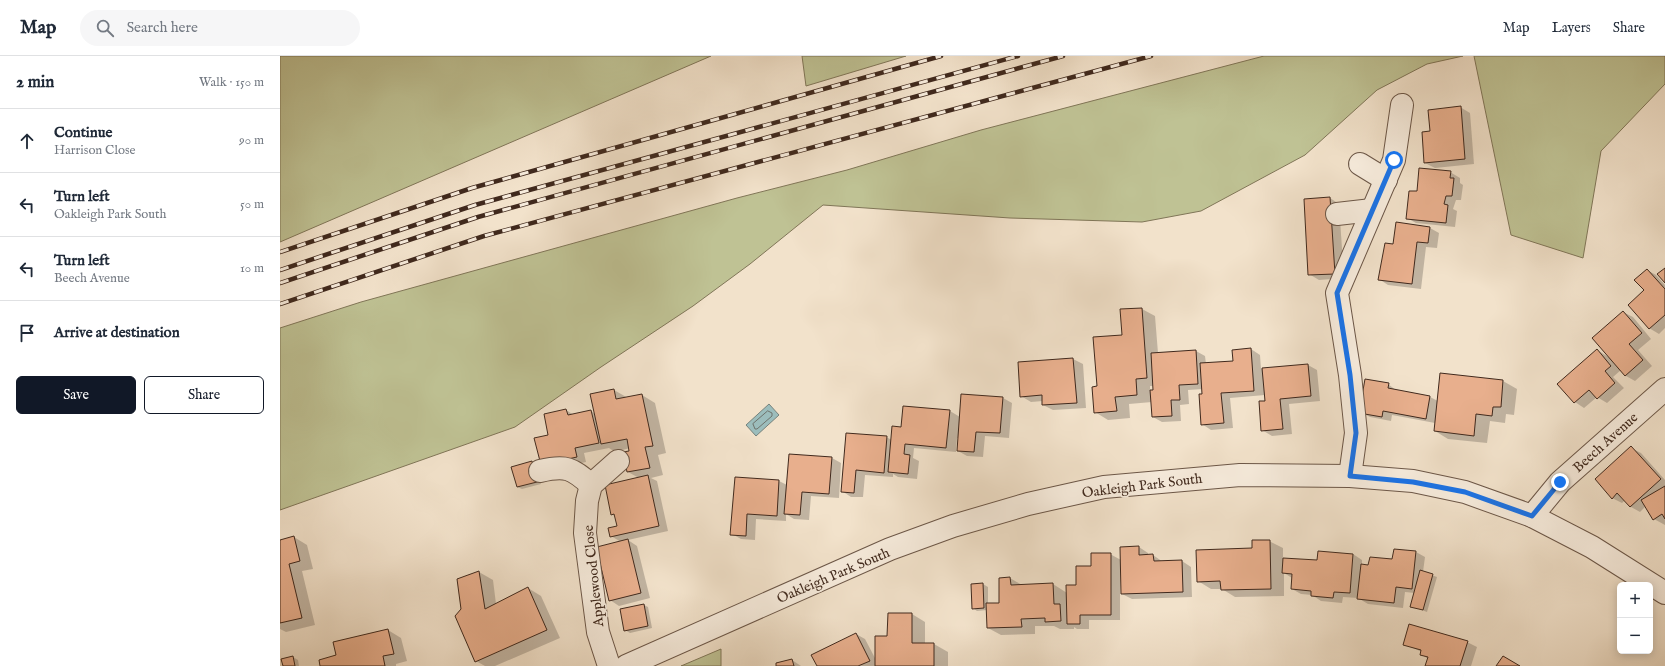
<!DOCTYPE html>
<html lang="en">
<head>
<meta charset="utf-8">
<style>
  :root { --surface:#fff; --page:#f6f6f7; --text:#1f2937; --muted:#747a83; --line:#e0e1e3; --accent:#111827 }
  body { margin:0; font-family:"IM FELL English",serif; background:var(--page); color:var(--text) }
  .controls { position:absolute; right:12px; bottom:12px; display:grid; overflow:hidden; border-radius:6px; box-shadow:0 2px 10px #0003 }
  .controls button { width:36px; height:36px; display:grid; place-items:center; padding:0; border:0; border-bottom:1px solid var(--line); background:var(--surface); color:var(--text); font:20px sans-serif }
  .stop { position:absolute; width:12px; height:12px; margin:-9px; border:3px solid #1a73e8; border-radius:50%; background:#fff }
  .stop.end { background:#1a73e8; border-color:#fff; box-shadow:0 1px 4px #0008 }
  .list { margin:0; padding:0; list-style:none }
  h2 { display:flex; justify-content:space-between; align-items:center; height:52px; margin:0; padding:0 16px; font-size:17px }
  h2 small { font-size:13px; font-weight:400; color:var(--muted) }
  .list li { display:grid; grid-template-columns:26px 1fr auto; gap:12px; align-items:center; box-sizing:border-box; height:64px; padding:0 16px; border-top:1px solid var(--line) }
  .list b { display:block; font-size:15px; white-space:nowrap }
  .list p { margin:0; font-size:13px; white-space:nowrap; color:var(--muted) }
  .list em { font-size:13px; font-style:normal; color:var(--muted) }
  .actions { display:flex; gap:8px; padding:12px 16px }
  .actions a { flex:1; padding:9px 0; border:1px solid var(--accent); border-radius:6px; text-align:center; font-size:14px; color:var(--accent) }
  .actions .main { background:var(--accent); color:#fff }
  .icon { flex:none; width:22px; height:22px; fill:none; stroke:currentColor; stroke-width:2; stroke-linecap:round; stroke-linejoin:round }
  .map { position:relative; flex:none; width:1385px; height:610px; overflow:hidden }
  header { display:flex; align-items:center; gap:24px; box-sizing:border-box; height:56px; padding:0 20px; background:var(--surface); border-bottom:1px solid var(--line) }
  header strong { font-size:19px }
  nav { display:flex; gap:22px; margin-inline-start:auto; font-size:14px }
  .search { width:280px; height:36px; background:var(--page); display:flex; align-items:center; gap:10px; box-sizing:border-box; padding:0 14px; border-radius:22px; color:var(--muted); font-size:15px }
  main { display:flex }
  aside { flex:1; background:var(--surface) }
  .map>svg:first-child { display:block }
  .green { fill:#bfc294; stroke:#807658 }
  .water { fill:#9cbdbc; stroke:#77827c }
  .shadow { fill:#0003; fill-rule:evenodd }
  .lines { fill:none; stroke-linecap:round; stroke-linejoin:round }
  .shore { stroke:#6e736c; stroke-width:1 }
  .building { fill:#e8af8d; stroke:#40291d }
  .minor-casing { stroke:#6c5748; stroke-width:24 }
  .tertiary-casing { stroke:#6c5748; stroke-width:24 }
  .minor { stroke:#f7ecdd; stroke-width:22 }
  .tertiary { stroke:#f7ecdd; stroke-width:22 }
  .rail-casing { stroke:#40291d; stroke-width:4.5 }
  .rail { stroke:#f7ecdd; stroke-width:3; stroke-dasharray:9; stroke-linecap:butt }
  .route { stroke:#1a73e8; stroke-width:5 }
  .labels { text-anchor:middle; stroke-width:3.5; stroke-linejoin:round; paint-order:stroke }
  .street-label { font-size:14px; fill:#40291d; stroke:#f7ecdd }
</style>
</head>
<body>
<header>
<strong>Map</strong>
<div class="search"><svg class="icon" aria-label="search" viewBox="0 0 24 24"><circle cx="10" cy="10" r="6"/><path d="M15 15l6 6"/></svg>Search here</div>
<nav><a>Map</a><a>Layers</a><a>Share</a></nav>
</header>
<main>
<aside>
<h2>2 min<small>Walk · 150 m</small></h2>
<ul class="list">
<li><svg class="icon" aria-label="ahead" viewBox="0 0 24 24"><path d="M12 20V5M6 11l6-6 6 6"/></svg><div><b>Continue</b><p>Harrison Close</p></div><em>90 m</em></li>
<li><svg class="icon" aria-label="left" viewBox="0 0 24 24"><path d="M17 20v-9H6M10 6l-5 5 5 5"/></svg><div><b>Turn left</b><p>Oakleigh Park South</p></div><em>50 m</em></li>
<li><svg class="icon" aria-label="left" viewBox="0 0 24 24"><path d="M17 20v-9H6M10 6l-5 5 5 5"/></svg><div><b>Turn left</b><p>Beech Avenue</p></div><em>10 m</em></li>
<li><svg class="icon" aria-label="arrive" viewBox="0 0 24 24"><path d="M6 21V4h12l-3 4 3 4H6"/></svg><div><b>Arrive at destination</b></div></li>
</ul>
<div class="actions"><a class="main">Save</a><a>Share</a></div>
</aside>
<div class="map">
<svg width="1385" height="610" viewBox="0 0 1385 610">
  <rect width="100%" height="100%" fill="#f2e2cb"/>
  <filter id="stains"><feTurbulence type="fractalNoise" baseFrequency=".005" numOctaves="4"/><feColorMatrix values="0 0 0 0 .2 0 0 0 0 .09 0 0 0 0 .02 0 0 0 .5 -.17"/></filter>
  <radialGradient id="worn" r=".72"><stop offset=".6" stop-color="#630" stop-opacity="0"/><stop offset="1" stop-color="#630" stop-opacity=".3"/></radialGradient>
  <g class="green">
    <path d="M0,0H431L0,186Z"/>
    <path d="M522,0H626L526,30Z"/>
    <path d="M984,0H1183L1147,8L1097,34L1025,99L921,155L862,166L730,162L543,149L470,208L413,250L321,311L235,371L0,454V272L81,246L457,142L567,114L701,74Z"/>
    <path d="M1194,0H1385V28L1321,95L1303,202L1231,179Z"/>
    <path d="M441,593V610H401Z"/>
  </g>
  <path class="water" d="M489,348L499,359L476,380L466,369Z"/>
  <g class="shadow">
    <path d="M1180,51L1190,57L1194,108L1155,112L1145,107L1151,76Z"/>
    <path d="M1170,116L1180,122V127L1183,129L1181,144H1176L1173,153L1177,155L1175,171L1136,167L1127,162L1138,136Z"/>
    <path d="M1050,142L1059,148L1064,222L1039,224L1029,218L1025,144Z"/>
    <path d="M1117,168L1150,172L1159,177L1157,192L1146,191L1141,233L1108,229L1099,223L1114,189Z"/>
    <path d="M1367,214L1376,219L1385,229V272L1379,278L1369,272L1365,234Z"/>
    <path d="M862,253L875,260L878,297L916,295L925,300L926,308L954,305L971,293L980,299L981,313L1028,309L1037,314L1040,345L1009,348L1012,378L992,380L982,374L985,339L950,342L953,372L931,374L922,368L923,333L908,334L909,348L900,349L901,365L882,366L873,361L872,346L849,348L850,362L828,364L815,356L818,331L843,280ZM870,330H874L875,335H870Z"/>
    <path d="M1343,256L1353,261L1371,283L1358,294L1372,310L1355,325L1346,320L1341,314L1333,321L1344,332L1327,347L1317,341L1304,352L1295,346L1279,328L1317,294L1330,302Z"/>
    <path d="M793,303L803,308L806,352L773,354L763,349V345L751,346L741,340L739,307Z"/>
    <path d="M1161,318L1223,325L1237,333L1234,359L1226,358L1225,367L1210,365L1207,387L1168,383L1155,375V367L1112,359L1111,365L1090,361L1080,356L1108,328L1117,335L1150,341L1158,345Z"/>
    <path d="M334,334L348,342L362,339L375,347L386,397L378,399L383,419L371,422L377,425L388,475L348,484L357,490L370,542L339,550L330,544L322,514L313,508L341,486L331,480L338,470L336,461L332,458L359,422L348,416L350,392L335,396L329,392L304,397L306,406L271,414L269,379L286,354L294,359L311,355L315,358L311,338Z"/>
    <path d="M682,339L723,342L732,347L729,382L705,380L703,401L687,400L678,395L679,382H677L676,396L634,392L633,402L639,405L637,423L618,421L613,418V421L585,419L583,441H571L562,435L567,378L606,381L612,384L622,372L624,351L670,355L680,361Z"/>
    <path d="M1351,392L1361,397L1385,424V469L1374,463L1366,450L1360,456L1351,451L1345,444L1342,447L1332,442Z"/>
    <path d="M510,399L552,402L561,407L559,442L531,440L529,464L514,463L506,458V465L476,463L475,484L461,483L452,478L456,422L499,425L507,429Z"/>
    <path d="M252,406L256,409L261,428L242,433L237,431Z"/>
    <path d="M14,481L27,489L33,513L22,515L35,569L6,576L0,573V485Z"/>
    <path d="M989,485L1003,492V503L1038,505L1073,498L1082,504V510H1089L1113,504L1136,496L1145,501L1143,516L1157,521L1147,556L1131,550L1135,537L1125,536L1123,552L1088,548L1078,542L1063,541L1062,547L1041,545L1032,539L1021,538L1012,533V522L1004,517V540L955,541L942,533H931L918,525Z"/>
    <path d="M859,491L868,497V499H873L883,506L902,505L911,511L912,541L852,543L842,538V513L840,514V564H809V573H797L794,571V573H780L774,570H755V578L721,579L708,572L707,554L697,555L693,552L692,529L703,528L708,531V548H721L720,523L730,522L742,529L773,528L787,537L797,530L812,511L830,498L841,504Z"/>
    <path d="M199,516L213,524L216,548L248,532L261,540L280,582L215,610H205L196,605L182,554Z"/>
    <path d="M364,549L368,551L372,572L350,577L345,574Z"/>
    <path d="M632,558L645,566V588H654L668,596V610H538L576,578L585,583L596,604L608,581Z"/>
    <path d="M108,574L121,582L127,605L116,608V610H41Z"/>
    <path d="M1187,586L1197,591L1191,610H1146L1148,603L1141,598L1142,596L1124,588Z"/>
    <path d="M13,601L18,604L19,610H4Z"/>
    <path d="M512,604L521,610H498Z"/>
  </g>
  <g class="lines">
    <path class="shore" d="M488,355L492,357V360L477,373H475L473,368Z"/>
  </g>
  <g class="building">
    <path d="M1181,50L1185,103L1144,107L1142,76L1150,75L1148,54Z"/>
    <path d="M1139,112L1171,115L1170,122H1174L1172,140H1166L1164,148L1168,149L1166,167L1126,163L1129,135H1137Z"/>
    <path d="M1050,141L1055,218L1028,219L1024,143Z"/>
    <path d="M1116,166L1150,171L1148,187L1137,186L1132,228L1098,224L1105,187L1113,188Z"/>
    <path d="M1385,212V227L1377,218Z"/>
    <path d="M1367,213L1385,233V259L1369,273L1348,249L1364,234L1354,224Z"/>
    <path d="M862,252L867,322L856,323L857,339L835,341L837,355L814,357L812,331L817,330L813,281L842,279L840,253Z"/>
    <path d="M1343,255L1362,277L1349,288L1363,304L1345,320L1312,282Z"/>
    <path d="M971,292L974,335L941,337L944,367L921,369L919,338H922L920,307L953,305L952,294Z"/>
    <path d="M1317,293L1331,310L1325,315L1335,327L1317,343L1309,334L1294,347L1277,328Z"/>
    <path d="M916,294L918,328L899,329L900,344H891L892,360L872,361L870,334H873L871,297Z"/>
    <path d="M793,302L797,347L762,349V339L740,341L738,306Z"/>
    <path d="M1028,308L1031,340L1000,343L1003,373L981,375L979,345H985L982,312Z"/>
    <path d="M1160,317L1223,324L1221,351H1213L1212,360L1196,358L1194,380L1154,375Z"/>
    <path d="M1085,323L1109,327L1108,332L1150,340L1146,363L1103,355L1102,361L1079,357Z"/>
    <path d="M334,333L336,343L362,338L373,390L365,391L370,412L347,416L343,396L349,395L347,383L321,388L310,338Z"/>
    <path d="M681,338L723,341L720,377L696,376L694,396L677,395Z"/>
    <path d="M623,350L670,354L666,392L625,388L624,398L630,399L628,418L608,416L612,370L621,371Z"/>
    <path d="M286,353L288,359L311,354L319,387L295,392L297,401L261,409L254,382L268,379L264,358Z"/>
    <path d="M566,377L607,380L604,417L576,414L574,437L561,436Z"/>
    <path d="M1351,390L1381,423L1350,451L1337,437L1332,443L1315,423Z"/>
    <path d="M509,398L552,401L549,438L522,436L520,459L504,458Z"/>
    <path d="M252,405L257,426L237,431L231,411Z"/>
    <path d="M368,419L379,470L330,481L328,472L337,470L334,458L331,459L325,429Z"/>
    <path d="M455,421L499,424L497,460L467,458L466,480L450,479Z"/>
    <path d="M1385,430V463L1382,458L1373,464L1361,444Z"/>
    <path d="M14,480L20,505L9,508L22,562L0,567V484Z"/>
    <path d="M348,483L361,537L329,545L320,507L309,493Z"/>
    <path d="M972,484H990L991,533L941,534L940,525L917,526L916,494L972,492Z"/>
    <path d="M859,490V499L873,498L874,505L902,504L903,536L841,538L840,491Z"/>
    <path d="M1114,493L1136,495L1132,533L1116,531L1114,547L1077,543L1081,508L1088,509L1090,501L1112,503Z"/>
    <path d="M1038,495L1073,498L1070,537L1054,536L1053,542L1031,540V535L1011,533L1012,518L1002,517L1003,502L1037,504Z"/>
    <path d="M811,497H831V559H800V568H787L786,529H796V510H811Z"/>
    <path d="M1140,514L1153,518L1143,554L1130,551Z"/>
    <path d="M199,515L205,553L248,531L267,574L195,606L175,560L181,553L177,523Z"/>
    <path d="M730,521L731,529L773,527L774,548H780L781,565L765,566V562L741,563L742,571L707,572L706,547H719V522Z"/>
    <path d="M703,527L704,552L692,553L691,528Z"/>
    <path d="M364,548L368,570L344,575L340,553Z"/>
    <path d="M608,557H632V587H654V610H595V580H607Z"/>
    <path d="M1129,568L1188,585L1180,610H1145L1148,601L1140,599L1141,594L1123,589Z"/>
    <path d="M108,573L114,598L103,600L105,610H40L39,604L56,599L53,586Z"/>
    <path d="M576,577L590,605L578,610H537L531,599Z"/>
    <path d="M13,600L15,610H3L1,603Z"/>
    <path d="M1223,600L1240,610H1216Z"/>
    <path d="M512,603L514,610H496V607Z"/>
  </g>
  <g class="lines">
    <defs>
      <g id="minor">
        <path d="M1080,108L1106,124"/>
        <path d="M1057,158L1092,154"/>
        <path d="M260,415C286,409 292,412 311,429"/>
        <path d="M1070,420L1076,377L1070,319L1057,237L1114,104L1122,49"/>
        <path d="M1252,460L1280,426L1385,333"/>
        <path d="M329,610L318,576L305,477L307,445L311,429L338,405"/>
      </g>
      <path id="tertiary" d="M346,610L610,493L673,470L748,448L824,431L960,419L1070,420L1133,425L1185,436L1252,460L1312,491L1385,537"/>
    </defs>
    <use href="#minor" class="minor-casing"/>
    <use href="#tertiary" class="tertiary-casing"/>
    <use href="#minor" class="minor"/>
    <use href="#tertiary" class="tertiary"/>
    <defs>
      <g id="rail">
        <path d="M0,196L192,132L661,0"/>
        <path d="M0,214L195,149L738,0"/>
        <path d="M0,227L198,161L783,0"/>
        <path d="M0,248L204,180L871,0"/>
      </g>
    </defs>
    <use href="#rail" class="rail-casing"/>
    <use href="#rail" class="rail"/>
  </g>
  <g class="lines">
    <path class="route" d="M1114,104L1057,237L1070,319L1076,377L1070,420L1133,426L1185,436L1252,460L1280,426"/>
  </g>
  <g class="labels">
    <g class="street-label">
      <text transform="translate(1325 386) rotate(-42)" y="5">Beech Avenue</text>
      <text transform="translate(862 429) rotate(-7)" y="5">Oakleigh Park South</text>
      <text transform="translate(553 519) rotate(-23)" y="5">Oakleigh Park South</text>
      <text transform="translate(313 520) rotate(-96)" y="5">Applewood Close</text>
    </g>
  </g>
  <rect width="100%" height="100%" filter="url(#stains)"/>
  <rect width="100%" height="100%" fill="url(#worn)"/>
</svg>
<div class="controls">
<button>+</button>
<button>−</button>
</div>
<div class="stop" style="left:1114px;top:104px"></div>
<div class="stop end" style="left:1280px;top:426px"></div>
</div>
</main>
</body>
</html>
